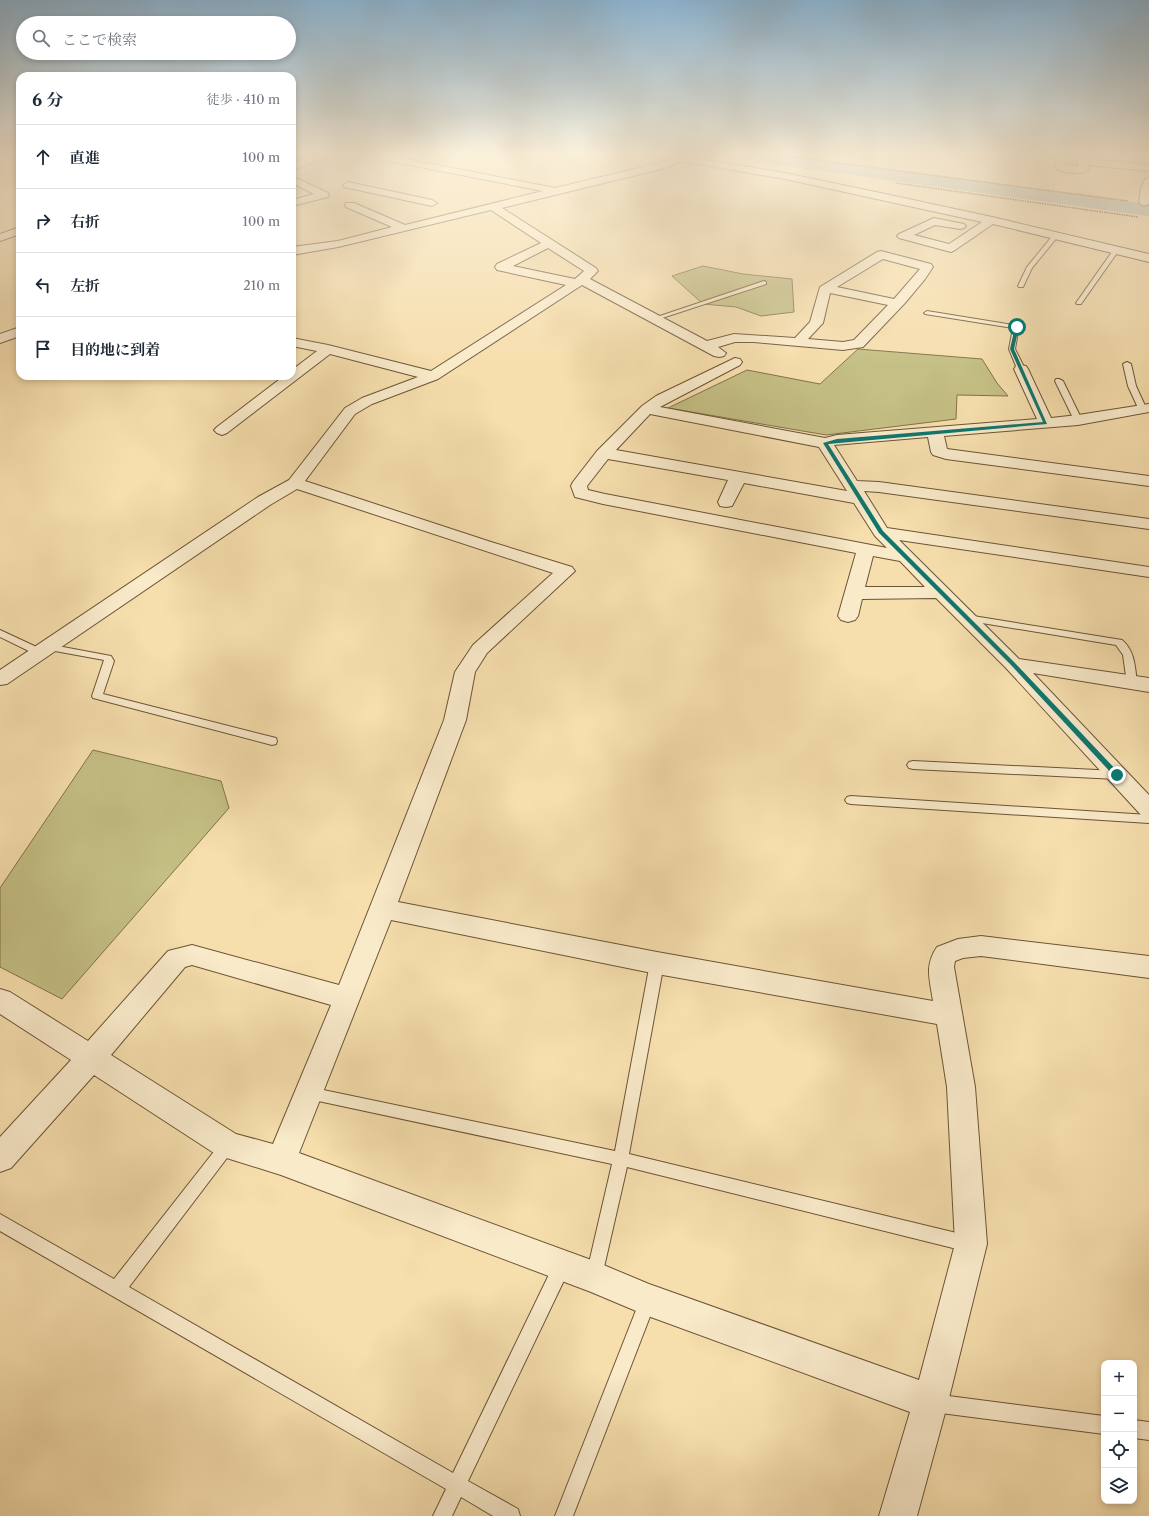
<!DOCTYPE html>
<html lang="ja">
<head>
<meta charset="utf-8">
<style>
  :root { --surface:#fff; --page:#f6f6f7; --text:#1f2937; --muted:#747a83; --line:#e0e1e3 }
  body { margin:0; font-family:"Libre Caslon Text","Noto Serif JP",serif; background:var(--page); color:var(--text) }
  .controls { position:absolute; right:12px; bottom:12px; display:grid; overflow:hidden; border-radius:8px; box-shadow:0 2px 6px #0003 }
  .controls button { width:36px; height:36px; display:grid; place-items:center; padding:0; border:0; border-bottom:1px solid var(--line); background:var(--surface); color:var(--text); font:20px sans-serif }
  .stop { position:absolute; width:12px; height:12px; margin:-9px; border:3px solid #0f766e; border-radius:50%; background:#fff }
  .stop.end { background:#0f766e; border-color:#fff; box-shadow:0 1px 4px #0008 }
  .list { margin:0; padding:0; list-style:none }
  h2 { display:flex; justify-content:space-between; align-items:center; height:52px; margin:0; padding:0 16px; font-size:17px }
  h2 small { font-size:13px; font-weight:400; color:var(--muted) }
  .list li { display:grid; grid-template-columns:26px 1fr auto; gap:12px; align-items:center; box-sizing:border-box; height:64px; padding:0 16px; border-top:1px solid var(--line) }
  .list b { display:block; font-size:15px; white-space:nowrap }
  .list em { font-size:13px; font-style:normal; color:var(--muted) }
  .icon { flex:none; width:22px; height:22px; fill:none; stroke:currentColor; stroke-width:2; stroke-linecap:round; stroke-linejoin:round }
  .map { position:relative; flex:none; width:1149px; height:1516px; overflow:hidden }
  .search { position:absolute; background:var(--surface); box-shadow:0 2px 6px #0003; left:16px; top:16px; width:280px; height:44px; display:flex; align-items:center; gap:10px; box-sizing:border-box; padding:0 14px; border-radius:22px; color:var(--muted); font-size:15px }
  .panel { position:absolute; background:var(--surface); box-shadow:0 2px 6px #0003; left:16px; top:72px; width:280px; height:308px; border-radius:12px }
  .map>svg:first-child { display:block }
  .green { fill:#c4bf84; stroke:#81724a }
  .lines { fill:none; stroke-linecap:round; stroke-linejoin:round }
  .river { fill:#a3b9b7; fill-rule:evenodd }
  .lane-casing { stroke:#6c5436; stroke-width:2 }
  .street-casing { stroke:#6c5436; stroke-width:2 }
  .path { stroke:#3e260f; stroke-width:1.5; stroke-dasharray:1.5 1; stroke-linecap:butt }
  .lane { fill:#f9eaca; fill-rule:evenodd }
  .street { fill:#f9eaca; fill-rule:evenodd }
  .route { fill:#0f766e }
</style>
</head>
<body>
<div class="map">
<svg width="1149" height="1516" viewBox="0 0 1149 1516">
  <rect width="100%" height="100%" fill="#f6dead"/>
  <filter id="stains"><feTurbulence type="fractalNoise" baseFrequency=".005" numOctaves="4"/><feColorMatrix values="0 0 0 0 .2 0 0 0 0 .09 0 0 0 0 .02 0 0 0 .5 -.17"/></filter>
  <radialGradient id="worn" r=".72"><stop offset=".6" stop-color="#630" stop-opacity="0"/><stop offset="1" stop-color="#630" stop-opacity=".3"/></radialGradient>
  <g class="green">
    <path d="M703,266L743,274L792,279L794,312L761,316L736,307L703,304L672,276Z"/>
    <path d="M858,349L982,359L997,383L1008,396L957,395L956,419L826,435L668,408L747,370L820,384Z"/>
    <path d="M93,750L221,781L229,808L62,999L0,967V888Z"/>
  </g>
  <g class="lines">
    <path class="river" d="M733,155H779L1149,204V216L742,160L736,159Z"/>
    <defs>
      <g id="lane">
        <path d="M1054,234L1059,235L1032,268L1023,287H1019L1018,286L1027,267Z"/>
        <path d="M1114,249L1119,250L1081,304H1077L1076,303Z"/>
        <path d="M764,281L766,282V284L656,320L651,319Z"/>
        <path d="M927,311L1019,326L1015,349L1025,369L1024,371H1018L1009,349L1013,328L925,314L924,313Z"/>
        <path d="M1127,362L1131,364L1136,386L1147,410L1146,412H1140L1139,410L1128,386L1123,364Z"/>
        <path d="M1056,379H1059L1063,381L1082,420L1081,422H1078L1074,420L1055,381Z"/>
        <path d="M967,615L1122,640C1135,651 1135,667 1137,683L1132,686L1127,683L1123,655L1116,645L964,620L962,618L964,616Z"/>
        <path d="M0,630L43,650L44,652L43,654H35L0,637Z"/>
        <path d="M47,644L111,656L114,661L103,694L272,737L276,738L277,741L276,744L272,745L93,698L92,696L104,660L44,649L42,647L44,645Z"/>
        <path d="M913,761L1117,771L1121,772L1123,775L1121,778L1117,779L913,769L909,768L907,765L909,762Z"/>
        <path d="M851,796L1149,815V823L851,804L847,803L845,800L847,797Z"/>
        <path d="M657,958L662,959L664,963L629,1154L969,1236L975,1238L977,1244L975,1250L969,1252L627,1167L602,1276L600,1282L594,1284L588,1282L586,1276L612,1164L309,1099L304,1098L302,1093L304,1088L309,1087L615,1151L650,963L652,959Z"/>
        <path d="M228,1138L233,1140L235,1145L233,1150L129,1287L453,1473L556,1260L562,1258L568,1260L570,1266L568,1272L468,1481L518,1509L520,1516H493L461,1497L452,1516H433L446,1489L0,1231V1214L114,1279L223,1140Z"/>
        <path d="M648,1293L654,1295L656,1301L573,1516H555L642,1295Z"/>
        <path d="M933,1394L1104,1416V1434L933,1412L927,1409L924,1403L927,1397Z"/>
        <path d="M1134,1420L1149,1422V1440L1134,1438Z"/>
      </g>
      <g id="street">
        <path d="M315,155H327L325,157L292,171V164Z"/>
        <path d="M368,155H386L555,188L660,163L678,155H690L689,157L785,173L890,195L992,217L1149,254V262L993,224L955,250L951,252L899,238L897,236L899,234L934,218L964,224L966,226L964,228L960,229L935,225L914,235L949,244L982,222L785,179L680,161L668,167L649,172L502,208L596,268L598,271L590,279L707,341L734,334L795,338L810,322L820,287L877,252L881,251L931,264L933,267L925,279L905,303L863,347L843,350L754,342H735L718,347L726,353L724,356L719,357L714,356L582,285L438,379L372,404L355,414L305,481L491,542L572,567L575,571L487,653L475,672L466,720L398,902L657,952L933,1001C930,980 924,966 937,947L958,939L981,936L1149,956V978L981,956L963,958L955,961L954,967L975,1087L987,1244L948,1402L917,1516H879L910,1412L648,1316L591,1292L281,1175L217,1155L94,1075L11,1168L0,1172V1137L71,1060L0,1014V989L10,992L88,1041L168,951L192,945L339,985L444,720L455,672L473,645L553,573L297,489L270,505L7,684L0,685V670L258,497L289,480L345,408L362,398L418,377L330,354L227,433L222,435L217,433L214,430L217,427L284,376H292V370L317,351L292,346V338L328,345L431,371L566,285L497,270L495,267L497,264L541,243L491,210L338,247L292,255V247L338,241L392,227L346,207L345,205L346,203H354L405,225L543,191L373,158ZM548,248L584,271L575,279L513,266ZM883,259L920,269L894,299L837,287ZM830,293L888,305L854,340L843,342L808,339L823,323ZM391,920L657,974L937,1024L947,1087L955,1244L919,1380L649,1284L594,1261L299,1153ZM192,965L331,1005L273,1144L236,1134L111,1055L185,967Z"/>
        <path d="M1054,155H1064L1066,165L1078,166L1077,155H1087V159L1149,165V171L1088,165V170C1083,175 1061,173 1056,168Z"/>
        <path d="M292,176L328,193L329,195L328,197L292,206V200L314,194L292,183Z"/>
        <path d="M1149,178V204L1144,206L1139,203L1141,188L1145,179Z"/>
        <path d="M348,182L432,200L437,203L432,206L344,187L343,185Z"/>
        <path d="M20,227V234L0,241V234Z"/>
        <path d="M20,327V336L0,343V334Z"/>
        <path d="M735,358L740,359L742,362L740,365L660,407L825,438L837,435L1037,419L1014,369L1016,366L1021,365L1026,366L1028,369L1051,418L1078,415L1149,404V412L1078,425L944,436L947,449L1149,476V486L946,459L933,455L931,452L928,437L834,445L857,481L879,482L1149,519V529L879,492L864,491L887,528L1149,567V577L899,540L1019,659L1149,678V692L1033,673L1149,795V817L1141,815L1006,668L936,598L862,599L858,616L855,620L848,622L841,620L838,616L856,553L603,504L575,497L571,486L573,482L597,451L642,406L656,396ZM650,414L819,447L847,491L616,450ZM608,459L728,480L718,502L720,506L726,507L732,506L744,483L854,503L875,536L887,548L605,494L588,490L587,486ZM873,556L900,561L925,587H865Z"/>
      </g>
    </defs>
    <use href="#lane" class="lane-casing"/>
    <use href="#street" class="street-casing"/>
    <g class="path">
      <path d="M778,155L1128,201"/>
      <path d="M896,183L1138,217"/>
    </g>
    <use href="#lane" class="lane"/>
    <use href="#street" class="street"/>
  </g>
  <linearGradient id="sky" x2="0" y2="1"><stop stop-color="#8cb6d4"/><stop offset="0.42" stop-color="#fbf0da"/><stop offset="1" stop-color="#fbf0da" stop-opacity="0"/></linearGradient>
  <rect width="1149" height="367" fill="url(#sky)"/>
  <path class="route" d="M1017,326L1019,327L1014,349L1047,424L828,444L883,531L1015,663L1120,774V777H1115L1011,665L879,533L823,443L837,439L1043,422L1010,349L1015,327Z"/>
  <rect width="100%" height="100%" filter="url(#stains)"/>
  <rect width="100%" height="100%" fill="url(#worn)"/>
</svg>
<div class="controls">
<button>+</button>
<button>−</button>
<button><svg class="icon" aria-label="locate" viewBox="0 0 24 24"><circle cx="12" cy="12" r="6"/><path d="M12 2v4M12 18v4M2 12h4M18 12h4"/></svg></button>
<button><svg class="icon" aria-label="layers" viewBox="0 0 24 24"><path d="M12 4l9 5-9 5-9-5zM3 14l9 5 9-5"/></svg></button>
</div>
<div class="stop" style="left:1017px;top:327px"></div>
<div class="stop end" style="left:1117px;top:775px"></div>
<div class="search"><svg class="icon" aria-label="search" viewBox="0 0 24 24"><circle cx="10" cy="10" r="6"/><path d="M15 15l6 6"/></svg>ここで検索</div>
<section class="panel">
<h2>6 分<small>徒歩 · 410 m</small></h2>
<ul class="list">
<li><svg class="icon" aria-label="ahead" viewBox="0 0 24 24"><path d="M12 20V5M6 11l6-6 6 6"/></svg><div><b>直進</b></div><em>100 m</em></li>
<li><svg class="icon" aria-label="right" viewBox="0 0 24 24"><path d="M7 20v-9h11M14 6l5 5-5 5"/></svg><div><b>右折</b></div><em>100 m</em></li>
<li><svg class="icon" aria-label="left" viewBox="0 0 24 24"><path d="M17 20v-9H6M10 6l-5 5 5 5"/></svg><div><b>左折</b></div><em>210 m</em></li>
<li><svg class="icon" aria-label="arrive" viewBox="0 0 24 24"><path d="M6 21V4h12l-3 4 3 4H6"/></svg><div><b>目的地に到着</b></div></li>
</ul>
</section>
</div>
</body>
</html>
